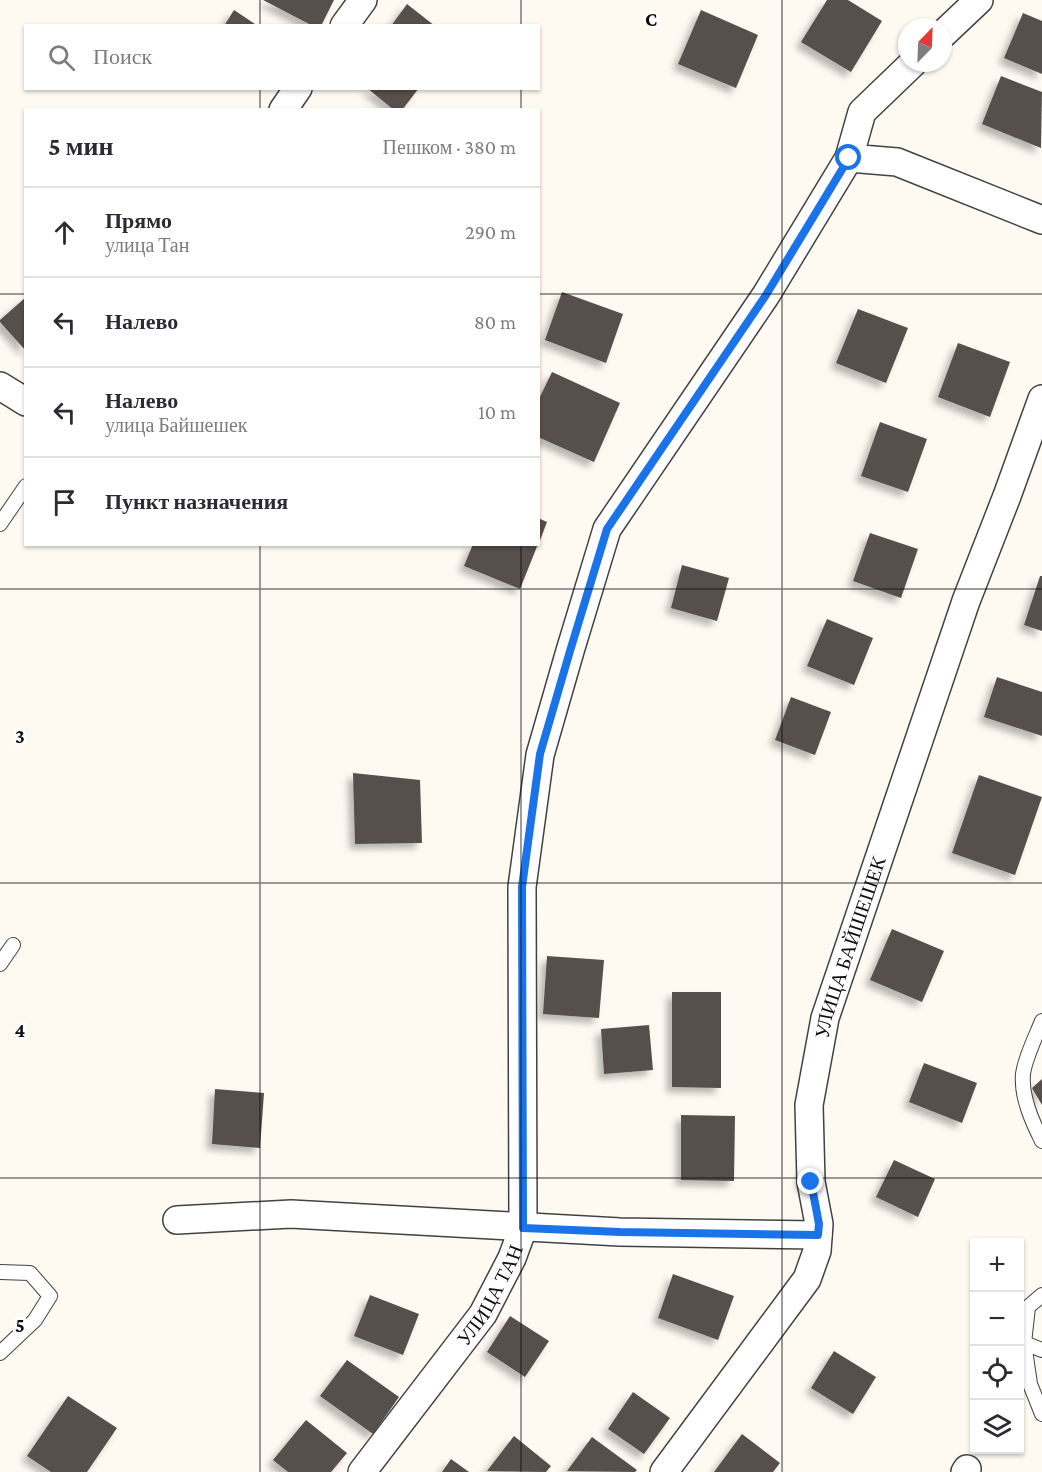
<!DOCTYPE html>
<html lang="ru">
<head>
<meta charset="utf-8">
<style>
  :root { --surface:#fff; --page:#f2f2f3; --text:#2b2b33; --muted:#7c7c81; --line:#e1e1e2 }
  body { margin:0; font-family:"Crimson Pro",serif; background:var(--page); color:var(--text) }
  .controls { position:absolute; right:18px; bottom:18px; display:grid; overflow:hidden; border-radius:0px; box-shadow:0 2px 4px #0004 }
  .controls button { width:54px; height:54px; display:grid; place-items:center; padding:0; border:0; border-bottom:2px solid var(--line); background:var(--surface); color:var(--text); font:30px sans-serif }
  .compass { position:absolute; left:898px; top:18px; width:54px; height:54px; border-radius:50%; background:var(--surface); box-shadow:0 2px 4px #0004; rotate:23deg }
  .stop { position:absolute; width:18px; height:18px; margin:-14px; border:4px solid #1a73e8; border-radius:50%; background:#fff }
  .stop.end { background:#1a73e8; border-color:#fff; box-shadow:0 2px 6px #0008 }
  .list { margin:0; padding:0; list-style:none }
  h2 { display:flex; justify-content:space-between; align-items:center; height:78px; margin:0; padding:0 24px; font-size:26px }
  h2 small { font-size:20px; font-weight:400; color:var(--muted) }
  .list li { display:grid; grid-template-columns:39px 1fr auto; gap:18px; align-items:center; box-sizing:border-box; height:90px; padding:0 24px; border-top:2px solid var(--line) }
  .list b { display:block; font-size:22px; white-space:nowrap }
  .list p { margin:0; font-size:20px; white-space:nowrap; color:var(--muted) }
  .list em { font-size:20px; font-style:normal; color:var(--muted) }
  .icon { flex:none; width:33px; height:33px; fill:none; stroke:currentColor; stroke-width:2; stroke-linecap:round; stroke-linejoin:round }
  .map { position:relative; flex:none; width:1042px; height:1472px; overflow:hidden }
  .search { position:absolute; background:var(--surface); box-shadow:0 2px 4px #0004; left:24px; top:24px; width:516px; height:66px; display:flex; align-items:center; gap:15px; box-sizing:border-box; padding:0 21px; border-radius:0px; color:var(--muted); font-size:22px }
  .panel { position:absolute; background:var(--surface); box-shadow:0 2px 4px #0004; left:24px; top:108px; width:516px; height:438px; border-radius:0px }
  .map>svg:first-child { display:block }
  .building { fill:#564f4c; filter:url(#shadow) }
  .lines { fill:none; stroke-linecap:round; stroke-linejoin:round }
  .lane-casing { stroke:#424242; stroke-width:16 }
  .street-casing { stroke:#424242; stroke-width:30 }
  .lane { stroke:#fff; stroke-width:14 }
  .street { stroke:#fff; stroke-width:27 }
  .route { stroke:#1a73e8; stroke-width:8 }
  .grid { fill:none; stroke:#0f0f0f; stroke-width:1.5; stroke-opacity:0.55 }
  .labels { text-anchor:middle; stroke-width:6; stroke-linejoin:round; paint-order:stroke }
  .street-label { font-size:20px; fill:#0f0f0f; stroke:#fff }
  .grid-label { font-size:20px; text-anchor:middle; font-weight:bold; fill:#0f0f0f; stroke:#fff; stroke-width:6; stroke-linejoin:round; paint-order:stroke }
</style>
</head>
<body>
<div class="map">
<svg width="1042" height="1472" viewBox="0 0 1042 1472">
  <defs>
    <filter id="shadow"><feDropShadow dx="-5.5" dy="5.5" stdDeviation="3" flood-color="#0004"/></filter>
  </defs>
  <rect width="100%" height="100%" fill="#fefaf2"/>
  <g class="building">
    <path d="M263,0H334L321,26H313Z"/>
    <path d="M827,0H848L882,21L851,72L801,42Z"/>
    <path d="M407,4L435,26H391Z"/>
    <path d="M234,10L258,26H224Z"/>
    <path d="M701,10L758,35L736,88L678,64Z"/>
    <path d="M1023,13L1042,21V74L1004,58Z"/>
    <path d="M1001,76L1042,92L1041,148L982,124Z"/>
    <path d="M367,88H419L402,110H394Z"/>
    <path d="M562,292L623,314L606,363L545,340Z"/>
    <path d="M26,297V351L0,322V320Z"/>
    <path d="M858,309L908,328L886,383L836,363Z"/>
    <path d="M958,343L1010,362L990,417L938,397Z"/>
    <path d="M552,372L620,403L594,462L538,437V401Z"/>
    <path d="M880,422L927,439L908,492L861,476Z"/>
    <path d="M538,518L547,522L539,543H538Z"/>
    <path d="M870,533L918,549L901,598L853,581Z"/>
    <path d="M473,544H538L520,589L464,566Z"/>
    <path d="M682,565L729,578L717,621L671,608Z"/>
    <path d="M1040,576H1042V631L1024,625Z"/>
    <path d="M827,619L873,638L854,685L807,666Z"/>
    <path d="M997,677L1042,692V736L984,717Z"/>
    <path d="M791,697L831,712L815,755L775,740Z"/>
    <path d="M353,773L420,780L422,843L355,844Z"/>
    <path d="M979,775L1042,797L1015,875L952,853Z"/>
    <path d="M892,929L944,951L922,1002L870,980Z"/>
    <path d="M547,956L604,960L599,1018L543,1014Z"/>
    <path d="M672,992H721V1088L672,1087Z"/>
    <path d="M649,1025L653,1070L604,1074L601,1029Z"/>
    <path d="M924,1063L977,1083L962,1123L909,1102Z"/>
    <path d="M1042,1079V1105L1032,1088Z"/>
    <path d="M215,1089L264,1093L260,1148L212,1144Z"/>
    <path d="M681,1115L735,1116L734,1181L681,1180Z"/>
    <path d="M894,1160L935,1179L918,1217L876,1197Z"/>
    <path d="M673,1274L734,1296L718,1340L658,1318Z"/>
    <path d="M370,1295L419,1314L403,1355L354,1336Z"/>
    <path d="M510,1316L549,1341L525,1377L487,1352Z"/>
    <path d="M834,1351L876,1377L853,1414L811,1388Z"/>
    <path d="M347,1360L399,1397L373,1434L320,1396Z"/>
    <path d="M633,1392L670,1418L644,1454L608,1429Z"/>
    <path d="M68,1396L117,1428L87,1472H51L27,1456Z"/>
    <path d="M306,1420L347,1453L331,1472H288L273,1460Z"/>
    <path d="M742,1434L780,1463L773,1472H714Z"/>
    <path d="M514,1436L551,1466L546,1472L487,1471Z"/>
    <path d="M592,1437L637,1470L635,1472L567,1471Z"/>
    <path d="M451,1459L469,1472H442Z"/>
  </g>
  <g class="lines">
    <defs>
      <g id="lane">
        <path d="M0,524L26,486"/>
        <path d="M0,964L13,945"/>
        <path d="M1042,1021C1036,1036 1025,1058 1023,1074C1021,1097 1032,1121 1042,1141"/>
        <path d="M0,1272L30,1273L50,1296L35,1320L0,1353"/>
        <path d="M1042,1295L1028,1307L1024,1343L1030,1384L1042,1414"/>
        <path d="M1024,1343L1042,1350"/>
      </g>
      <g id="street">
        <path d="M344,26L363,0"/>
        <path d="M943,34L979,0"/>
        <path d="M913,63L862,112L849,158L897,162L1042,220"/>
        <path d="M283,110L298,88"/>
        <path d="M0,386L26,402"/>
        <path d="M177,1220L291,1214L620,1232L818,1235"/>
        <path id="s1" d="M362,1472L483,1314L512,1258L523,1228L522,887L540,755L570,651L607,529L766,295L849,158"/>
        <path id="s2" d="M664,1472L807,1279L817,1251L819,1224L811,1182L809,1105L825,1018L966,601L1007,496L1042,399"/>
        <path d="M965,1472L967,1469"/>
      </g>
    </defs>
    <use href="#lane" class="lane-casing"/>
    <use href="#street" class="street-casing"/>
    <use href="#lane" class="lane"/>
    <use href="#street" class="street"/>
  </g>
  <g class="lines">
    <path class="route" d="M811,1182L819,1224L818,1235L620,1232L523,1228L522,887L540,754L570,651L607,529L766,295L849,158"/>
  </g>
  <path class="grid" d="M260,0V26M521,0V26M782,0V1472M260,88V110M521,88V110M0,294H26M538,294H1042M260,544V1472M521,544V1472M0,589H1042M0,883H1042M0,1178H1042"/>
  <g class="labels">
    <g class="street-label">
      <text dy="7" stroke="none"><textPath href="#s2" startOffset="580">УЛИЦА БАЙШЕШЕК</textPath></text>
      <text dy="7" stroke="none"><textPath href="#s1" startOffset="219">УЛИЦА ТАН</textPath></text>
    </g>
  </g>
  <g class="grid-label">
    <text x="651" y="26">C</text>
    <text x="20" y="743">3</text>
    <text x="20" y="1037">4</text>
    <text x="20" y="1332">5</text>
  </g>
</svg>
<div class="controls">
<button>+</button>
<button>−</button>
<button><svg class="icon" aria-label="locate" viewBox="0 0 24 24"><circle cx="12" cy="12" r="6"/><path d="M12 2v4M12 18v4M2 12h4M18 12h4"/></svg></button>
<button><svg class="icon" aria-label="layers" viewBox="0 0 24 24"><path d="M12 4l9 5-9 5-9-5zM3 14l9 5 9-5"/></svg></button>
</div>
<svg class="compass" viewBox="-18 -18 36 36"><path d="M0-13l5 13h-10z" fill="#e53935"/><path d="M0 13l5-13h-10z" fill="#7c7c81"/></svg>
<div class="stop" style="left:849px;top:158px"></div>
<div class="stop end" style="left:811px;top:1182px"></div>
<div class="search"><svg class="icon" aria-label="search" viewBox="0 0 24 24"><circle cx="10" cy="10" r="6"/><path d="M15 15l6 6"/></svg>Поиск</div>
<section class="panel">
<h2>5 мин<small>Пешком · 380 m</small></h2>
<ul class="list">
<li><svg class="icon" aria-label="ahead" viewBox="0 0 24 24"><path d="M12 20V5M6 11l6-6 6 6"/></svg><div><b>Прямо</b><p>улица Тан</p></div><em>290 m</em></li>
<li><svg class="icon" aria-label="left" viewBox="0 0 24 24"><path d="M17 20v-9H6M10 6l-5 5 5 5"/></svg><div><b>Налево</b></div><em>80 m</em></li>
<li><svg class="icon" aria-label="left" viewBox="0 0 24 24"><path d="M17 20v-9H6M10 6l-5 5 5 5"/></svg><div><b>Налево</b><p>улица Байшешек</p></div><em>10 m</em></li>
<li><svg class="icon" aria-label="arrive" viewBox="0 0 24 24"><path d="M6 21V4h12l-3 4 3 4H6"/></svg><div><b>Пункт назначения</b></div></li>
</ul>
</section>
</div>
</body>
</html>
